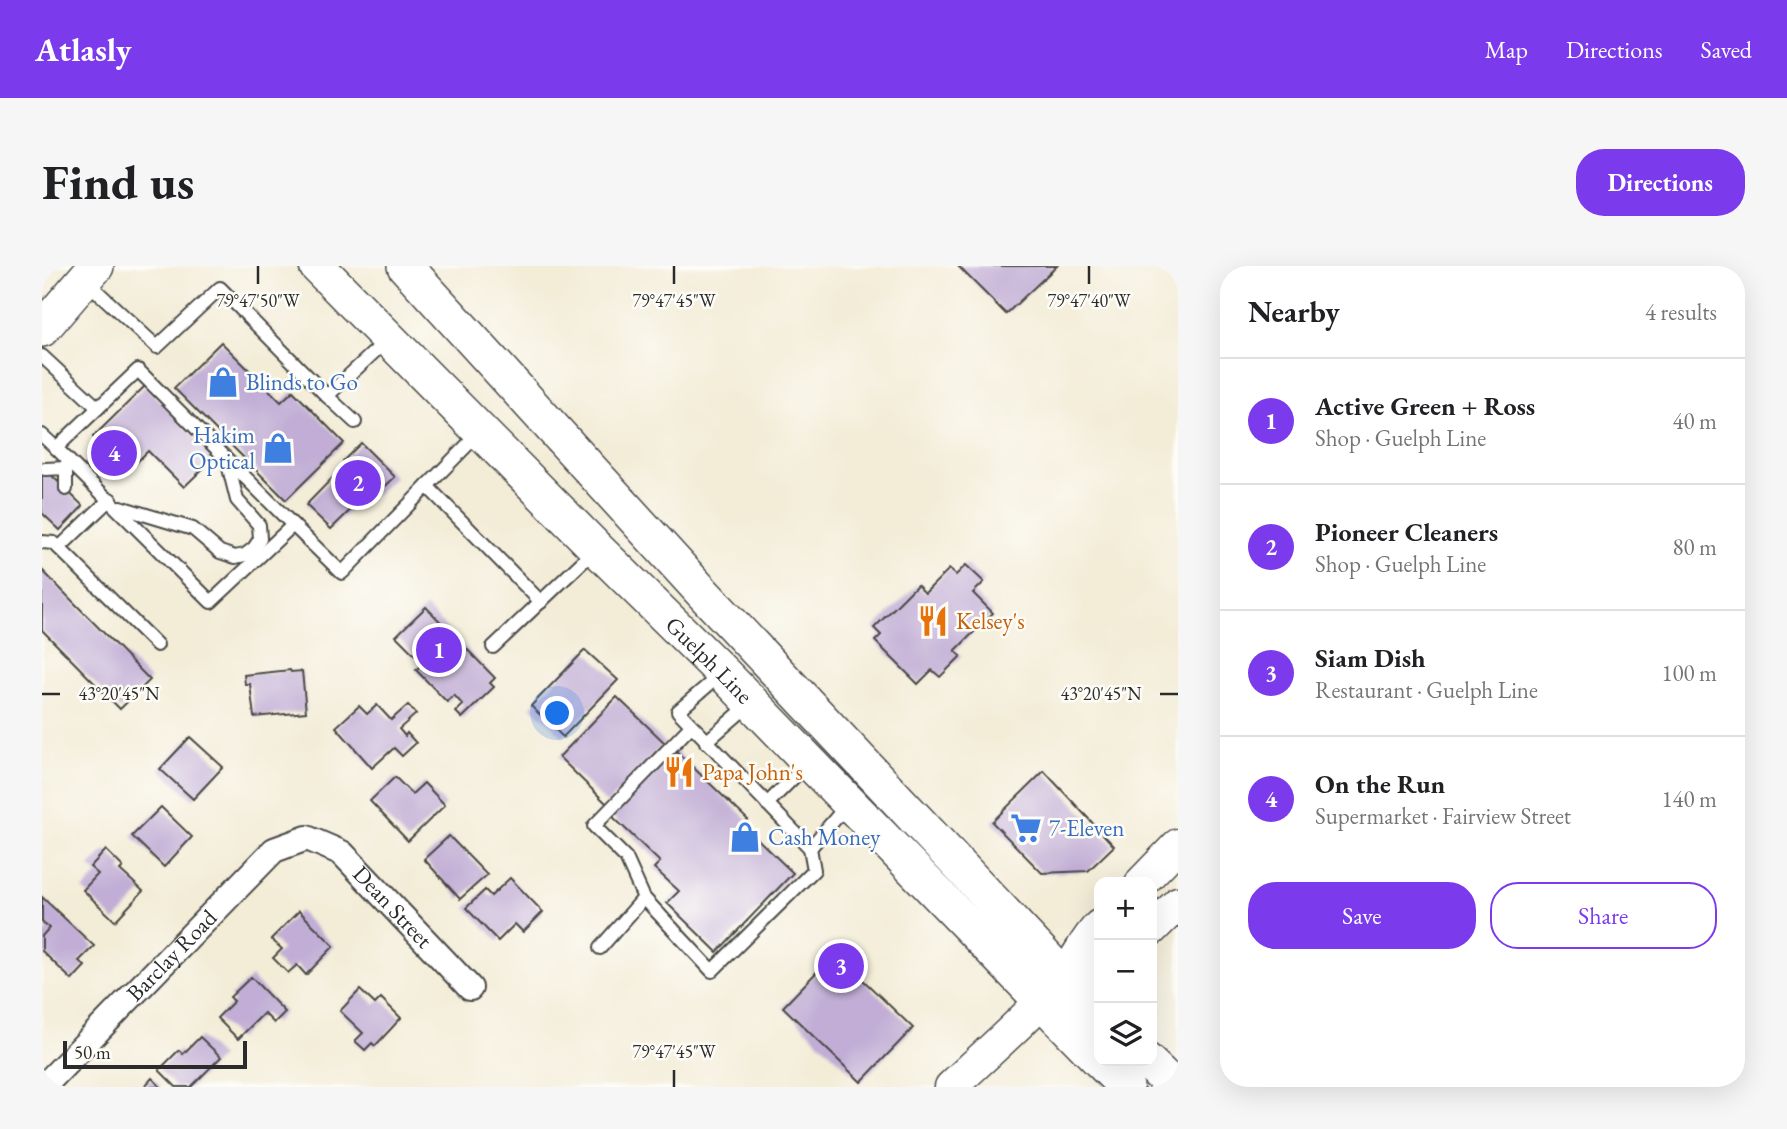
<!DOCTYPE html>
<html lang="en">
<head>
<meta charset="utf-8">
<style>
  :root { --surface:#fff; --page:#f6f6f6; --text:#202124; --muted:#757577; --line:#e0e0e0; --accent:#7c3aed }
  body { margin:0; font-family:"EB Garamond",serif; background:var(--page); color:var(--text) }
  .controls { position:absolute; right:21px; bottom:21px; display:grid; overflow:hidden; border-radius:14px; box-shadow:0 7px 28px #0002 }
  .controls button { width:63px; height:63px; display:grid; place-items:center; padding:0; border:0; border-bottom:2px solid var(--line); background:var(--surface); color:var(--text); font:35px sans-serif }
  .scale { position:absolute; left:21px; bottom:18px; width:184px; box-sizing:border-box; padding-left:7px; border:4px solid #2b2b2b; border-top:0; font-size:19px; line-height:24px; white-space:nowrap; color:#2b2b2b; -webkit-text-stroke:5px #fdfcf7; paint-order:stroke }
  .you { position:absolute; left:516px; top:448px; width:24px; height:24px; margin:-18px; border:5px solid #fff; border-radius:50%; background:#1a73e8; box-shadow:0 0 0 10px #1a73e833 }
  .badge { display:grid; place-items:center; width:46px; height:46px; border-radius:50%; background:var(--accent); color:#fff; font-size:23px; font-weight:700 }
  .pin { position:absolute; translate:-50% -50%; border:4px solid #fff; box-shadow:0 2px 7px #0006 }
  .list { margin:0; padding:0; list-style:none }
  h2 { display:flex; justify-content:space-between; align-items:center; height:91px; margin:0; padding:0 28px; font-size:30px }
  h2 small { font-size:23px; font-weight:400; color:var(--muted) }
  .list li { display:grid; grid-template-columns:46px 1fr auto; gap:21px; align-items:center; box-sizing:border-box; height:126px; padding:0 28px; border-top:2px solid var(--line) }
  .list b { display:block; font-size:26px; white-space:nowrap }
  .list p { margin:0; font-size:23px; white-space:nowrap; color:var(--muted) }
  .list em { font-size:23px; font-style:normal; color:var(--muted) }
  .actions { display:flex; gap:14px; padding:21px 28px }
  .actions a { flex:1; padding:16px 0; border:2px solid var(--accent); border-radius:28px; text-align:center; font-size:24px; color:var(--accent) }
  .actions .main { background:var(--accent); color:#fff }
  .icon { flex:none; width:38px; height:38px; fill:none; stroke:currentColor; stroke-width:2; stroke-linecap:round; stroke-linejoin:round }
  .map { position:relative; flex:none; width:1136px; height:821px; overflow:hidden; border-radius:28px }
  header { display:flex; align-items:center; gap:42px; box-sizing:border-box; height:98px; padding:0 35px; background:var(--accent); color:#fff }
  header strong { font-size:33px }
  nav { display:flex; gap:38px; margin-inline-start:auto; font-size:24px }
  .intro { display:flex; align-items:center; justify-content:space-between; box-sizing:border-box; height:168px; padding:0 42px }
  h1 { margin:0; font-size:49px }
  .button { padding:18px 32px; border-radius:28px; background:var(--accent); color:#fff; font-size:24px; font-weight:700 }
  main { display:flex; gap:42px; padding:0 42px }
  aside { flex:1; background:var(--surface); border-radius:28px; box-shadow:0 7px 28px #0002 }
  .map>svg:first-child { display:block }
  .building { fill:#c1add5 }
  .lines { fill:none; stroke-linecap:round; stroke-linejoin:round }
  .service-casing { stroke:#494845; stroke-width:16 }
  .minor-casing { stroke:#494845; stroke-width:28 }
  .tertiary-casing { stroke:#494845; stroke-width:35 }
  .secondary-casing { stroke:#494845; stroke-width:38 }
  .service { stroke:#fff; stroke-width:12 }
  .minor { stroke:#fff; stroke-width:24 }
  .tertiary { stroke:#fff; stroke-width:32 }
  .secondary { stroke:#fff; stroke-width:35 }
  .ticks { fill:none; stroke:#2b2b2b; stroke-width:2.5 }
  .labels { text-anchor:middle; stroke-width:5; stroke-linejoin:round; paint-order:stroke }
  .shop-label { font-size:23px; fill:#366cbe; stroke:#fdfcf7; text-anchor:start }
  .food-label { font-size:23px; fill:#c56008; stroke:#fdfcf7; text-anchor:start }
  .street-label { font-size:23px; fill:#2b2b2b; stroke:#fdfcf7 }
  .ticks-label { font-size:18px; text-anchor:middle; fill:#2b2b2b; stroke:#fdfcf7; stroke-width:5; stroke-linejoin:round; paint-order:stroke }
</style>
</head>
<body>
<header>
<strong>Atlasly</strong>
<nav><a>Map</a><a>Directions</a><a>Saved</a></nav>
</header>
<div class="intro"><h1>Find us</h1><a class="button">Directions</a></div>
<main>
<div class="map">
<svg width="1136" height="821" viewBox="0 0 1136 821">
  <rect width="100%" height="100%" fill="#fdfcf7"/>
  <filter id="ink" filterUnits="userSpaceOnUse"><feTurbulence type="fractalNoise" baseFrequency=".0143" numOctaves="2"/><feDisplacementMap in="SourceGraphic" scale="14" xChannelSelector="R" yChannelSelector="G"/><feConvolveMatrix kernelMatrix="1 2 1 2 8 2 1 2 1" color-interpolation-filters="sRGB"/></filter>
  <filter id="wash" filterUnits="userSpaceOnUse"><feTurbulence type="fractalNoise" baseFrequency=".00686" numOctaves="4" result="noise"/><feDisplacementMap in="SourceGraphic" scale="28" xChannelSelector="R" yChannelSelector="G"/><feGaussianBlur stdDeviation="1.57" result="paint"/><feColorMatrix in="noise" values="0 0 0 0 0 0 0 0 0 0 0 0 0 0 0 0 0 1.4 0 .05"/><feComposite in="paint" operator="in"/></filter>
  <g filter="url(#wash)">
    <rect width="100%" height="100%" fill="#f3ecd7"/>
    <g id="blocks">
      <g class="building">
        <path d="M916,0H1015L964,48Z"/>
        <path d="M179,76L239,136L251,125L302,177L244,234L132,122Z"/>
        <path d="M103,120L173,191L142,221L106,185L85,206L51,171Z"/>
        <path d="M319,177L353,211L334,229L329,224L289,263L264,239L304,198L301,195Z"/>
        <path d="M0,200L41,240L18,264L0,247Z"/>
        <path d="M924,299L942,316L931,327L951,347L913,385L919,390L898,411L890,404L876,418L833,375L839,369L832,362L875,319L883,327L907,303L914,309Z"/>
        <path d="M0,304L108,414L78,443L0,364Z"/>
        <path d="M384,341L453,412L448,417L452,421L420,452L414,446L421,439L412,429L405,436L374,404L381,397L354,370Z"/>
        <path d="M543,384L576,414L521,471L489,440Z"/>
        <path d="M248,404L249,406L260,405L264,446L212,451L208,418H203L202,409Z"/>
        <path d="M575,431L623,477L565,538L517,491Z"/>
        <path d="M335,439L349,454L366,439L374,448L357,463L363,470L365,467L374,477L360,490L352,482L330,502L294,461L317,440L325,448Z"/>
        <path d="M148,471L181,501L151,533L118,503Z"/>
        <path d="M633,484L706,554L701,559L751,607L675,686L625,637L637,625L612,602L618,596L570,550Z"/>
        <path d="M1002,505L1072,580L1046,605L1000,607L950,556Z"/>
        <path d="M353,511L370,528L382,517L403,539L366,575L328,535Z"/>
        <path d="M119,541L150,571L122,601L90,570Z"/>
        <path d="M407,570L445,609L418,633L382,593Z"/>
        <path d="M64,584L81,601L78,604L101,625L73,655L41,624L56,608L48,601Z"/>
        <path d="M468,612L501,646L481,666L473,658L456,675L424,642L443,624L449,630Z"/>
        <path d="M0,631L52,680L37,695L43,700L30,714L0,685V670L7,662L0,656Z"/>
        <path d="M257,645L292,680L264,709L255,699L246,707L231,692L240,683L229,673Z"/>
        <path d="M793,687L871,762L819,816L741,741Z"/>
        <path d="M209,711L243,746L232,757L222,747L196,773L175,752L192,735L188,731Z"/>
        <path d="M318,724L333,738L339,732L359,752L333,780L330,777L323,784L313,775L321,767L298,745Z"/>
        <path d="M158,771L179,791L149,821H134L117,804L137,784L141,788Z"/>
        <path d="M110,812L119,821H102Z"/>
      </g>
    </g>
  </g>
  <g filter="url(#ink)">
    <use href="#blocks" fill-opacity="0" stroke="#494845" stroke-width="2"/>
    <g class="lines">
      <defs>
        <g id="service">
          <path d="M45,16L115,81L178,22L285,130L345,74"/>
          <path d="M0,90L56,142"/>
          <path d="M96,104L251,259L169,336L14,182Z"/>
          <path d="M285,130L313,156"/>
          <path d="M0,169L14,182"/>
          <path d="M3,203L24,202V223"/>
          <path d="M385,220L499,336"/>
          <path d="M78,241L151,263L178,286L193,291L203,289L212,282L218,273L217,259L195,234L185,194"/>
          <path d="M251,259L300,307L436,168"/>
          <path d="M0,276L12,277L115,379"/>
          <path d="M17,282L68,233"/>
          <path d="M451,381L554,283"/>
          <path d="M649,460L552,560L584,592L602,632L670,705L772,604L768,582L636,445L678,409"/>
          <path d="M664,476L709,437"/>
          <path d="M725,538L767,496"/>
          <path d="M768,582L807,537"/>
          <path d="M558,682L602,632"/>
        </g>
        <g id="minor">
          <path id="s1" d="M1,821L232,584L265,572L300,587L428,722"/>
        </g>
        <g id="tertiary">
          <path d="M1100,616L1136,579"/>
          <path d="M1110,663L1136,637"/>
          <path d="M1022,710L1057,703"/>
          <path d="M909,821C946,786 986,752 1019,713C1034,697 1041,676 1057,660"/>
        </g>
        <g id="secondary">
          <path id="s2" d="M275,0L554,282L681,407L1057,794"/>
          <path d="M363,0L660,326L1057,748"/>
          <path d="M0,63L54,0"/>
          <path d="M1058,795L1084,821"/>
          <path d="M1105,795L1132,821"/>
        </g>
      </defs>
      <use href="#service" class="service-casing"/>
      <use href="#minor" class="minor-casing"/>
      <use href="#tertiary" class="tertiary-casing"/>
      <use href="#secondary" class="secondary-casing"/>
      <use href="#service" class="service"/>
      <use href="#minor" class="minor"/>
      <use href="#tertiary" class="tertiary"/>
      <use href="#secondary" class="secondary"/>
    </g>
  </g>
  <path class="ticks" d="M216,0V18M632,0V18M1047,0V18M0,428H18M1118,428H1136M632,804V821"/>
  <defs>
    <symbol id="shop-bare" viewBox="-9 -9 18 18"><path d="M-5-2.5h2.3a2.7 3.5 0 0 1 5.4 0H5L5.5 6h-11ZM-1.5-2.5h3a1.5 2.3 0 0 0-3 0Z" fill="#3f7fe0" stroke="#fdfcf7" stroke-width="2.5" paint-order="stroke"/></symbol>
    <symbol id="restaurant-bare" viewBox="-9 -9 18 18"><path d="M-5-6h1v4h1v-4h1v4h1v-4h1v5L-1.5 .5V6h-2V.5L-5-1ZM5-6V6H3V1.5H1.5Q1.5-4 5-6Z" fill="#e8710a" stroke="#fdfcf7" stroke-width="2.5" paint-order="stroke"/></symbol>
    <symbol id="supermarket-bare" viewBox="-9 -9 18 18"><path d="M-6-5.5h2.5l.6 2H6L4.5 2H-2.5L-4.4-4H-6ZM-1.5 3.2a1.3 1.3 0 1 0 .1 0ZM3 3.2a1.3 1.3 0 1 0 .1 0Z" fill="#3f7fe0" stroke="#fdfcf7" stroke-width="2.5" paint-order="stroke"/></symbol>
  </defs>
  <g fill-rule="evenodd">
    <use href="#shop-bare" x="159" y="94" width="44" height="44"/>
    <use href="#shop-bare" x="214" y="160" width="44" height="44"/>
    <use href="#restaurant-bare" x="869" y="333" width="44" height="44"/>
    <use href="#restaurant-bare" x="615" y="484" width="44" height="44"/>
    <use href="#supermarket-bare" x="962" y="540" width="44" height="44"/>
    <use href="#shop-bare" x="681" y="549" width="44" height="44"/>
  </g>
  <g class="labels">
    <g class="shop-label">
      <text x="204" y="124">Blinds to Go</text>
      <text x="213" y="177" text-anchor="end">Hakim<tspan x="213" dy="26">Optical</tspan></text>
      <text x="1007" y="570">7-Eleven</text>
      <text x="726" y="579">Cash Money</text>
    </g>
    <g class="food-label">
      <text x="914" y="363">Kelsey's</text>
      <text x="660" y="514">Papa John's</text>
    </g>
    <g class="street-label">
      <text dy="8" stroke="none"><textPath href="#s2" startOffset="556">Guelph Line</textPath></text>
      <text dy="8" stroke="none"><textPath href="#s1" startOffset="478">Dean Street</textPath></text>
      <text dy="8" stroke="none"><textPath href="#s1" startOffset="184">Barclay Road</textPath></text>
    </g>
  </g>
  <g class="ticks-label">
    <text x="216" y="41">79°47'50"W</text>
    <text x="632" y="41">79°47'45"W</text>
    <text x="1047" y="41">79°47'40"W</text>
    <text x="77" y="434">43°20'45"N</text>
    <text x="1059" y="434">43°20'45"N</text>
    <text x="632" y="792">79°47'45"W</text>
  </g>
</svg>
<div class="controls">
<button>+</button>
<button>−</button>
<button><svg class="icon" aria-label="layers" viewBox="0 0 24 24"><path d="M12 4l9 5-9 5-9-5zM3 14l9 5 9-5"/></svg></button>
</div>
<div class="scale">50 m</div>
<div class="you"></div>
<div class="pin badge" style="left:397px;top:384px">1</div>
<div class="pin badge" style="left:316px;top:217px">2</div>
<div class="pin badge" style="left:799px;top:700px">3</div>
<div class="pin badge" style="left:72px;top:187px">4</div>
</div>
<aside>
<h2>Nearby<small>4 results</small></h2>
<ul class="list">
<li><span class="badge">1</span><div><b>Active Green + Ross</b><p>Shop · Guelph Line</p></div><em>40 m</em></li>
<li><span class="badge">2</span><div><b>Pioneer Cleaners</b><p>Shop · Guelph Line</p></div><em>80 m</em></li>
<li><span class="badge">3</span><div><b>Siam Dish</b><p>Restaurant · Guelph Line</p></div><em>100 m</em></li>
<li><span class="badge">4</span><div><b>On the Run</b><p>Supermarket · Fairview Street</p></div><em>140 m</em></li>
</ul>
<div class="actions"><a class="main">Save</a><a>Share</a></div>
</aside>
</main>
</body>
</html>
